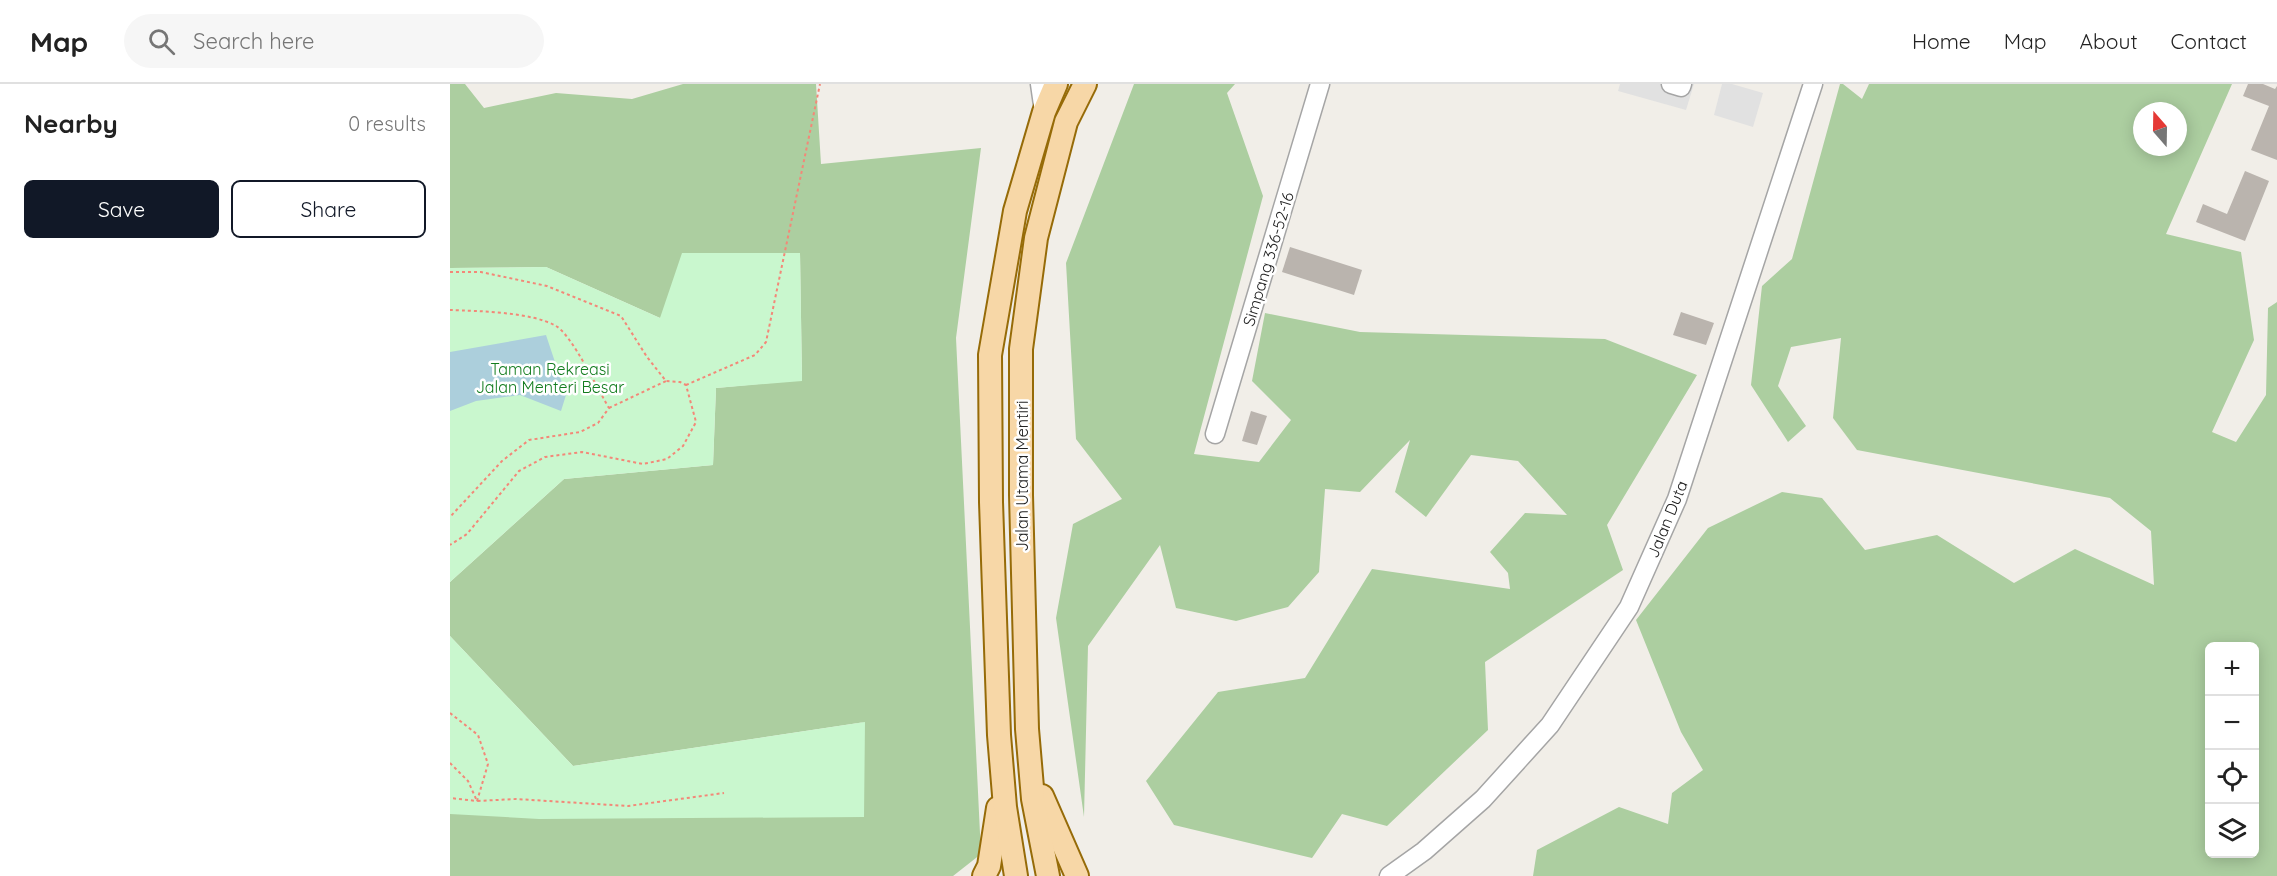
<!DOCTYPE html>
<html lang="en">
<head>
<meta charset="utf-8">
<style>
  :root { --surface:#fff; --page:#f6f6f6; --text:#222; --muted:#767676; --line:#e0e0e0; --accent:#111827 }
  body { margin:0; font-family:Quicksand,sans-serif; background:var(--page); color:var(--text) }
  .controls { position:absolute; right:18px; bottom:18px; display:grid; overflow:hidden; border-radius:9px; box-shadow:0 3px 15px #0003 }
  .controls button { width:54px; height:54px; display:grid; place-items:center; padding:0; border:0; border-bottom:2px solid var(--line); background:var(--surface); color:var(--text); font:30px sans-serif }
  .compass { position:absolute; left:1683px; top:18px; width:54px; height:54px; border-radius:50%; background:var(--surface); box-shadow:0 3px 15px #0003; rotate:340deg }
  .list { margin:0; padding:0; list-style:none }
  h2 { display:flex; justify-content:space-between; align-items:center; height:78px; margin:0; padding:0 24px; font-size:26px }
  h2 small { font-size:20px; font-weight:400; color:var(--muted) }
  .actions { display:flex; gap:12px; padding:18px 24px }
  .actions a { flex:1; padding:14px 0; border:2px solid var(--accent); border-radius:9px; text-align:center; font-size:21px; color:var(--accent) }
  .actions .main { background:var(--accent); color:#fff }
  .icon { flex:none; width:33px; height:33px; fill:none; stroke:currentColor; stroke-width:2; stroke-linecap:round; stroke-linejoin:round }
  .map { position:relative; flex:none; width:1827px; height:792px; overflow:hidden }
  header { display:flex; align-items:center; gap:36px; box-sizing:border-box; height:84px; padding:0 30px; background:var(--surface); border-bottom:2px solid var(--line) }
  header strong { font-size:28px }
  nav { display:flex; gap:33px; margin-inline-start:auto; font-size:21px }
  .search { width:420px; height:54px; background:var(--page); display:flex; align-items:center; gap:15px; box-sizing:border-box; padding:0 21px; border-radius:33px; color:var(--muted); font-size:22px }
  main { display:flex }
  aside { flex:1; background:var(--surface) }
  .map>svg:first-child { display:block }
  .forest { fill:#accea0; fill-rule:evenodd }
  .park { fill:#c9f7ce }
  .parking { fill:#e1e1e1 }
  .water { fill:#accfdc }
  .building { fill:#bab4ae }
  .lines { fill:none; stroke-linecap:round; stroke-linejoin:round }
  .minor-casing { stroke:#a5a5a5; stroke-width:21 }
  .major-casing { stroke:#966b08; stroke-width:26 }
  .path { stroke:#f38878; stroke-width:2; stroke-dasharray:3 3; stroke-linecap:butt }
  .minor { stroke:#fff; stroke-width:18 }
  .major { stroke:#f7d7a7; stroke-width:22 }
  .labels { text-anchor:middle; stroke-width:5; stroke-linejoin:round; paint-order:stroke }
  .street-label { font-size:16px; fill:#212121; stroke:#fff }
  .park-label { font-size:16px; fill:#127c1e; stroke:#fff }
</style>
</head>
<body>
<header>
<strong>Map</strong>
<div class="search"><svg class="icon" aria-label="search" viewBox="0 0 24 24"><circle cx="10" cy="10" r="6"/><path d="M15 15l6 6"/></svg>Search here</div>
<nav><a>Home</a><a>Map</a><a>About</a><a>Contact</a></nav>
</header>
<main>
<aside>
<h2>Nearby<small>0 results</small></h2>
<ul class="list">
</ul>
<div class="actions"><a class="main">Save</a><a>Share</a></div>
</aside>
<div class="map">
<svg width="1827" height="792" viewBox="0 0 1827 792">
  <rect width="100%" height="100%" fill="#f1eee8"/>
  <g class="forest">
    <path d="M0,0H15L34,24L106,9L182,15L233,0H366L371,80L531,64L506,254L531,770L503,792H0V724L415,638L123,682L0,552V498L114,395L263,381L266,304L352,296L350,169L210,234L96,183L0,184Z"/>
    <path d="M684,0H785L777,9L813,112L744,370L809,378L841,336L802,297L815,229L910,248L1155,255L1247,291L1157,441L1173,486L1035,578L1038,646L937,742L892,730L862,774L724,741L696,697L768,608L855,594L922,485L1060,505L1058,489L1040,468L1075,429L1117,431L1068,377L1021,371L976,433L945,408L960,356L910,408L875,405L869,488L838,523L786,537L726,524L710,461L638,562L634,733L606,534L623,440L672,415L626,355L616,179Z"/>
    <path d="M1390,0H1393L1412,15L1419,0H1782L1716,150L1791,168L1804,256L1762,348L1786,358L1816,311L1818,224L1827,218V792H1083L1087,766L1169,723L1218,740L1222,709L1253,686L1231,648L1186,536L1258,444L1332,408L1372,414L1415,466L1487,451L1564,499L1625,465L1704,501L1701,447L1660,414L1407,366L1383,334L1391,254L1341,263L1328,302L1356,342L1338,358L1301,301L1312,202L1342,175ZM1692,27H1728V63H1692ZM1804,562V770H1760V562Z"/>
  </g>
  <g class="park">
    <path d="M232,169H350L352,297L266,304L263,381L114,395L0,498V184L96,183L210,234Z"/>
    <path d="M0,552L123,682L415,638L414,733L89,735L0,730Z"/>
  </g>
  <g class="parking">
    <path d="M1170,0H1244L1236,26L1168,7Z"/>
    <path d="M1272,0H1282L1313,9L1303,43L1264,31Z"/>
  </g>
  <path class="water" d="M96,251L116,311L111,327L70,311L26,317L0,327V268Z"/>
  <g class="building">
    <path d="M1798,0H1813L1825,5L1827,2V76L1801,66L1819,22L1793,12Z"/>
    <path d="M1795,87L1819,97L1795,157L1746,138L1753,120L1777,130Z"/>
    <path d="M840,163L912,186L904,211L832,188Z"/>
    <path d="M1231,228L1264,239L1256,261L1223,251Z"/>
    <path d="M801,327L817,332L807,361L792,357Z"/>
  </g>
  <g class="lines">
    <defs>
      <g id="minor">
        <path d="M590,0L594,28"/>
        <path d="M1221,0L1231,3L1232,0"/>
        <path d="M765,350L870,0"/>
        <path d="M939,792L974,767L1033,715L1100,641L1179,523L1227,415L1363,0"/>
      </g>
      <g id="major">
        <path d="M592,712L627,792"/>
        <path d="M534,792L539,782L548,724"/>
        <path d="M566,792L555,723L549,651L541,418L540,271L565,127L594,28L606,0"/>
        <path d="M598,792L583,715L577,645L571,411V265L586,154L616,38L635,0"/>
      </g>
    </defs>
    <use href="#minor" class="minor-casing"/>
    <use href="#major" class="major-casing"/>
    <g class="path">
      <path d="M0,188H31L97,202L171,232L197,273L216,297L230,298L236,301L246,338L233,362L217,375L193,380L132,368L95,373L69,387L17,450L0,461"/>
      <path d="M0,226C28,227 82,228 106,242C122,251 148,306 159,324L148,339L130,348L79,356L52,377L0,433"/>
      <path d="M236,301L305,271L316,258L370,0"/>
      <path d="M159,324L216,297"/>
      <path d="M0,629L28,651L38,680L27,717L0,714"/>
      <path d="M0,679L18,697L27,717L66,715L178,722L274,709"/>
    </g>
    <use href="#minor" class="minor"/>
    <use href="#major" class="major"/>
  </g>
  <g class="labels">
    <g class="street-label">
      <text transform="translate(818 175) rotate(-73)" y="6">Simpang 336-52-16</text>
      <text transform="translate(572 392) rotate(-90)" y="6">Jalan Utama Mentiri</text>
      <text transform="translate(1217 435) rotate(-68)" y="6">Jalan Duta</text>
    </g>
    <g class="park-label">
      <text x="100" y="291">Taman Rekreasi<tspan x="100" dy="18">Jalan Menteri Besar</tspan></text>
    </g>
  </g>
</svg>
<div class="controls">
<button>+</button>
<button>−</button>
<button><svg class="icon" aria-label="locate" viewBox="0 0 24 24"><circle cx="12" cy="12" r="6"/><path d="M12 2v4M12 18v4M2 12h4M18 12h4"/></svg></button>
<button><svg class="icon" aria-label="layers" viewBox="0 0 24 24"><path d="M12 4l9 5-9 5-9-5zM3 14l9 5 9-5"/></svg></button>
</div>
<svg class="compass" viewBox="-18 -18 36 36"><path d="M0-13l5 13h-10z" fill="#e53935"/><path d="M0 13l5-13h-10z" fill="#767676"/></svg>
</div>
</main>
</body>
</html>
